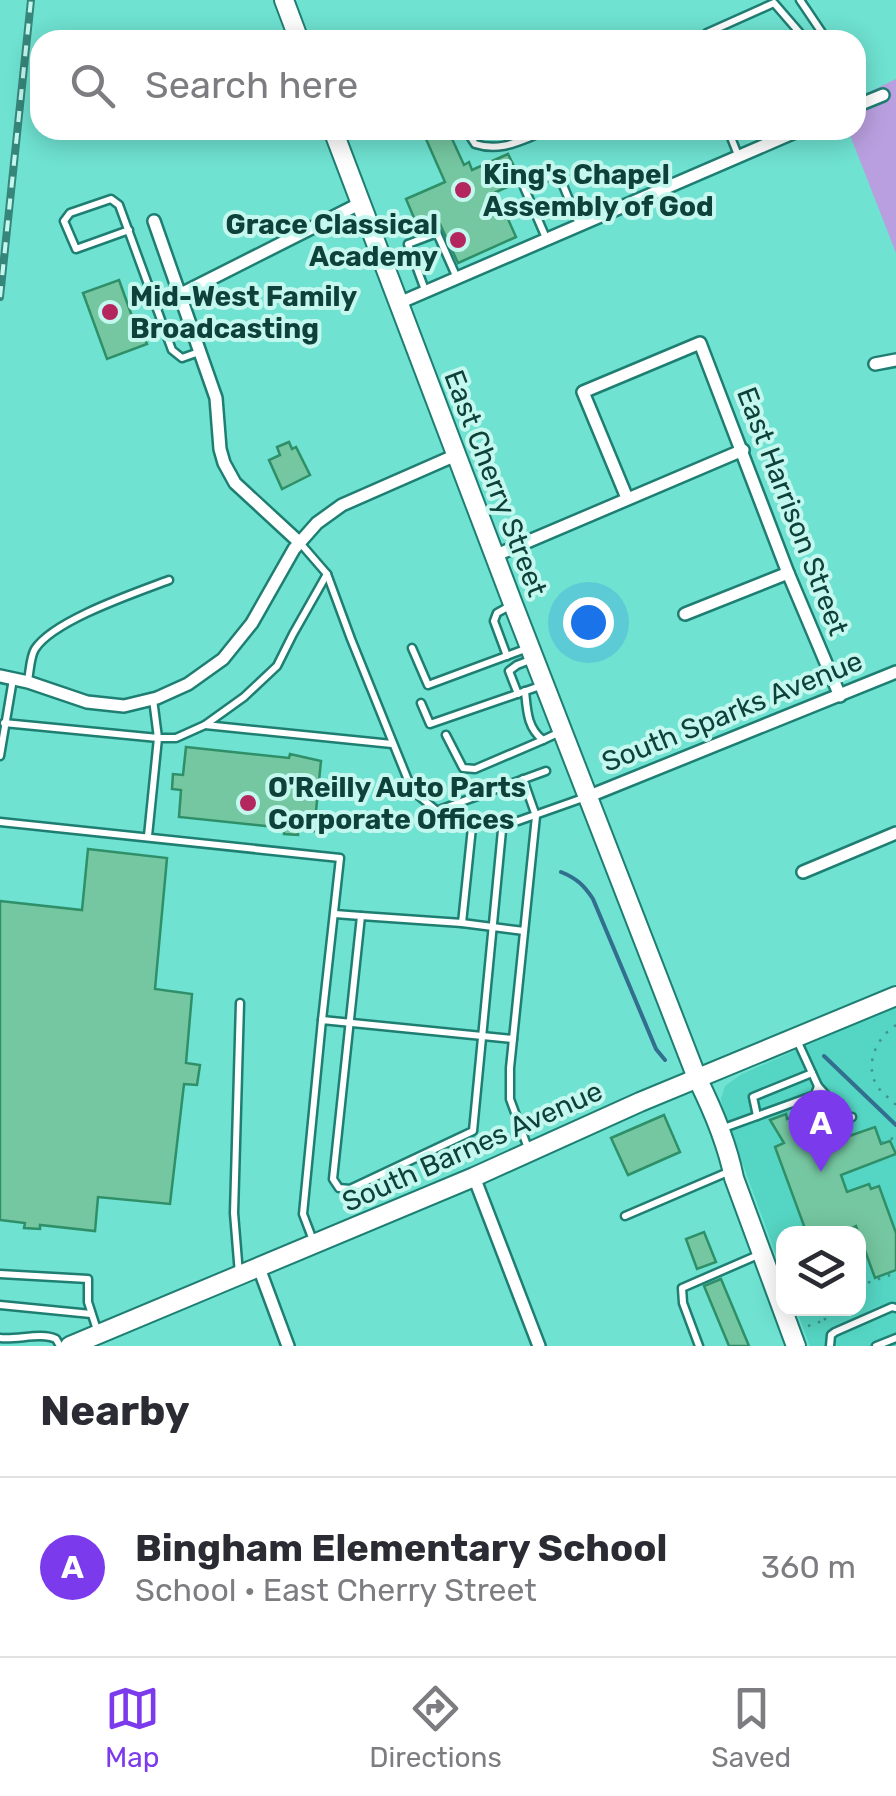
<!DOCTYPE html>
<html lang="en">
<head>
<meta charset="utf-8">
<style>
  :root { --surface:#fff; --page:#f2f2f3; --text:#2b2b33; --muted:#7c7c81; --line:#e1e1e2; --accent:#7c3aed }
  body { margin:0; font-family:Rubik,sans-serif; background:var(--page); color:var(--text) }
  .controls { position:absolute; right:30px; bottom:30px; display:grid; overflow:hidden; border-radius:20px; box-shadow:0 5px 25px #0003 }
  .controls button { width:90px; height:90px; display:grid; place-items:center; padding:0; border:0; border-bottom:2px solid var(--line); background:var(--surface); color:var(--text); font:50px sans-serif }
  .you { position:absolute; left:588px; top:622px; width:35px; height:35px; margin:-25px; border:8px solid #fff; border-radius:50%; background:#1a73e8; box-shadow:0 0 0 15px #1a73e833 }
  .badge { display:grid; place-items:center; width:65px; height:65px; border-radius:50%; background:var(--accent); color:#fff; font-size:32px; font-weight:700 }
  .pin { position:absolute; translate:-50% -82px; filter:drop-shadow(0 2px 5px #0008) }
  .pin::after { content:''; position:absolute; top:52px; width:35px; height:30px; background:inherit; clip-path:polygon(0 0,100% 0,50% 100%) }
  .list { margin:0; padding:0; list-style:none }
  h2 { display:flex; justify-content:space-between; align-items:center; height:130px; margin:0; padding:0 40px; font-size:42px }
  h2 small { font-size:32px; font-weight:400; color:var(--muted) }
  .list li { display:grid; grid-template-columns:65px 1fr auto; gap:30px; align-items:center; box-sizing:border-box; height:180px; padding:0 40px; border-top:2px solid var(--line) }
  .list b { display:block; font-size:38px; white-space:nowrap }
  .list p { margin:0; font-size:32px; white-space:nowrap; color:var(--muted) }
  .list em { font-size:32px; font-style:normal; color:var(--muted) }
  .icon { flex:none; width:55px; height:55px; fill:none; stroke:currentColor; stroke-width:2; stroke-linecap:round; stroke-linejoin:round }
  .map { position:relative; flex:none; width:896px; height:1346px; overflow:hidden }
  .search { position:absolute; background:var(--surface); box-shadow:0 5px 25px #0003; left:30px; right:30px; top:30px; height:110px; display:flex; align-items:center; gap:25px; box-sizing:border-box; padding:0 35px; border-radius:30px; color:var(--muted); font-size:38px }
  .sheet { height:310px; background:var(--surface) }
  nav { display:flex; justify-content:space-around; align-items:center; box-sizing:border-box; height:140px; border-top:2px solid var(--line); background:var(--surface); font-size:28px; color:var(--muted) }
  nav a { display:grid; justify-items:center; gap:5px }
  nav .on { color:var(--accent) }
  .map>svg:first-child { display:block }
  .built { fill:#55d6c4 }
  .green { fill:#b99fdf }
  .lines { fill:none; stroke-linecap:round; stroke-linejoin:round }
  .stream { stroke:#326f8e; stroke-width:4 }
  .building { fill:#75c7a1; stroke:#2e8f68; stroke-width:2.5 }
  .lane-casing { stroke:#1f7e72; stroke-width:11 }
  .street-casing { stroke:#1f7e72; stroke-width:16 }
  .secondary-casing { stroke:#1f7e72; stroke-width:22 }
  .path { stroke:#409488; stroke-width:2.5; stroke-dasharray:2.5 8; stroke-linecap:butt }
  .lane { stroke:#fff; stroke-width:6 }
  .street { stroke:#fff; stroke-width:11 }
  .secondary { stroke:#fff; stroke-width:18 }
  .rail-casing { stroke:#37867b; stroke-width:8 }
  .rail { stroke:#c4f8ef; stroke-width:4; stroke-dasharray:11; stroke-linecap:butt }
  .poi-dot { fill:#b3265e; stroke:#c4f8ef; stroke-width:4 }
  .labels { text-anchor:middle; stroke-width:8; stroke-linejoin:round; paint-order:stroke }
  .poi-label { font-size:28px; font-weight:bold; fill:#0d413a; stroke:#c4f8ef; text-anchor:start }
  .street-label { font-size:28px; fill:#0d413a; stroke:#c4f8ef }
</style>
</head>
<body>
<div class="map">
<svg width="896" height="1346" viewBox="0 0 896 1346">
  <rect width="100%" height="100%" fill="#6fe2d1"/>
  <path class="built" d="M896,1006V1346H810L796,1309L858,1308V1234H784L783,1274L723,1110L721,1099L725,1086L742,1074Z"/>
  <path class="green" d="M896,79V253L848,130H856C856,92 864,95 896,79Z"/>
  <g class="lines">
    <g class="stream">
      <path d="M561,872C576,878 584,885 593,899L656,1049L665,1060"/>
      <path d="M824,1056L896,1125"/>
    </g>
  </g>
  <g class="building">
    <path d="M422,130H448L464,165L469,162L472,170L508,154L521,181L496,192L516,237L458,263L440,224L420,232L406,199L445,182Z"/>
    <path d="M119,280L138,333L141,331L147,344L107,359L83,293Z"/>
    <path d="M289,442L292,449L296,447L310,475L282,489L269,460L280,455L277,447Z"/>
    <path d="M186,747L289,758L290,754L321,761L314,831L298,829V835L284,834V828L179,817L181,790L172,789L173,774L183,775Z"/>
    <path d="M88,849L167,858L155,989L192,994L186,1063L200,1065L197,1085L184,1084L170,1204L98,1197L95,1231L40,1225V1229L24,1228L25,1223L0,1220V901L82,910Z"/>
    <path d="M809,1110L811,1115L820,1111L832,1142L875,1127L881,1144L890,1141L896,1154L841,1175L847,1192L869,1184L871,1189L879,1186L896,1233V1270L875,1278L856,1226L840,1234H807L775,1147L784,1143L770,1120L786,1114L787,1119Z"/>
    <path d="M664,1115L680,1152L628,1175L611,1138Z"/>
    <path d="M704,1232L716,1262L697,1269L686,1239Z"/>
    <path d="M721,1279L749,1346H729L704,1286Z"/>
  </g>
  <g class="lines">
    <defs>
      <g id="lane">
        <path d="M800,0L827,40"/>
        <path d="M708,40L707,33L774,3L806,40"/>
        <path d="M466,130L475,144C497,151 513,144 533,136L530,130"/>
        <path d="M728,130L738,155"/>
        <path d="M337,136L352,130"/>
        <path d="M129,230L76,249L64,221L70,213L111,199L119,205L172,350L182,358L199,352"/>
        <path d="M546,238L524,187L558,173L579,224"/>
        <path d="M425,290L408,244L437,233L457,278"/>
        <path d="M301,544L327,574L351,639L412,790L437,811L473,818L518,821L586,797"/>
        <path d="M412,648L428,685L528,648"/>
        <path d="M507,656L494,621L497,613L513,604"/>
        <path d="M28,680C30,671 30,657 35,649C54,620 135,593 169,580"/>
        <path d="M525,691C527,710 527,728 543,740L560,732"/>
        <path d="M518,694L509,671L517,665L530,660"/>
        <path d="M421,703L430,724L543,685"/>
        <path d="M4,723L158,738L153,699"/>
        <path d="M205,725L392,744"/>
        <path d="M446,735L463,768L475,769L543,740"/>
        <path d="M0,756L13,679"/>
        <path d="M523,779L536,816L510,1068V1099L529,1151"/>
        <path d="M439,810L546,771"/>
        <path d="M0,822L340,858L322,1020"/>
        <path d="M148,836L158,738H176L205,725L244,697L277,666L293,634L327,574"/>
        <path d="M335,914L361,916L333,1179L339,1188L350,1189L473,1131L503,820"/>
        <path d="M361,916L462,923L524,931"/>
        <path d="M462,923L473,818"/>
        <path d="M818,1086L836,1106L838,1117H852"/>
        <path d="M757,1116L753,1097L812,1073"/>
        <path d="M721,1129L815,1095L818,1086L796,1038"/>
        <path d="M625,1216L728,1172"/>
        <path d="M314,1243L303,1214L322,1020L513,1039"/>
        <path d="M0,1274L88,1279V1302L98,1333"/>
        <path d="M239,1274L234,1213L240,1003"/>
        <path d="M0,1305L91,1314"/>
        <path d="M0,1338C18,1340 41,1332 56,1339L60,1346"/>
        <path d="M699,1346L683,1303L682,1288L758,1255"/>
        <path d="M830,1346L831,1335L835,1332L892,1307L896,1308"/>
        <path d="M876,1346L896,1338"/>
      </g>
      <g id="street">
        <path d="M856,106L883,95"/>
        <path d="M154,221L216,398L220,449L224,463L235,483L300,543"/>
        <path d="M181,294L361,203"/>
        <path d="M399,303L800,130"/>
        <path d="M875,364L896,360"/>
        <path d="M627,498L583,392L700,343L788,573L840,696"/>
        <path d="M494,556L743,450"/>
        <path d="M685,614L788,573"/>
        <path d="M0,676L28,682L87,702L124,706L157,698L188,684L223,659L252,623L294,549L317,523L342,505L456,455"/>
        <path d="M587,797L896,672"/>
        <path d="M803,872L896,833"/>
        <path d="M474,1177L539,1346"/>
        <path d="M259,1268L288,1346"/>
      </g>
      <g id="secondary">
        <path d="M284,0L299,40"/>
        <path d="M333,130L513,604L697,1078C713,1110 727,1143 734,1178L796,1346"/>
        <path d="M70,1346L474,1177L640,1102L896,996"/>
      </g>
    </defs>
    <use href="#lane" class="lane-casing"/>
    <use href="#street" class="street-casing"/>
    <use href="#secondary" class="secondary-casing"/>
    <g class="path">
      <path d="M896,1025C877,1037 864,1064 877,1086C882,1093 890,1099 896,1105"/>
      <path d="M881,1143L896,1137"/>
      <path d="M858,1286L896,1273"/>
      <path d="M858,1293L864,1309"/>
      <path d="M821,1308L827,1325"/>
      <path d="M803,1312L804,1308"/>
      <path d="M808,1326L825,1320"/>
    </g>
    <use href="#lane" class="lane"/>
    <use href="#street" class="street"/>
    <use href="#secondary" class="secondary"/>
    <defs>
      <path id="rail" d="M0,297L31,0"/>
    </defs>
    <use href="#rail" class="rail-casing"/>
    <use href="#rail" class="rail"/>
  </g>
  <g class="poi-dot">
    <circle cx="463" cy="190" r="10"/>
    <circle cx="458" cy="240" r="10"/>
    <circle cx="110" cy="312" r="10"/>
    <circle cx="248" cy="803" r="10"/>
  </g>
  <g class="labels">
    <g class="poi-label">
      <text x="483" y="184">King's Chapel<tspan x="483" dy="32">Assembly of God</tspan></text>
      <text x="438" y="234" text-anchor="end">Grace Classical<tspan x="438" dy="32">Academy</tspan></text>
      <text x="130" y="306">Mid-West Family<tspan x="130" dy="32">Broadcasting</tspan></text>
      <text x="268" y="797">O'Reilly Auto Parts<tspan x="268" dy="32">Corporate Offices</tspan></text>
    </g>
    <g class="street-label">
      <text transform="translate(496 483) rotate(69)" y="10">East Cherry Street</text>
      <text transform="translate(793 511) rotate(69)" y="10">East Harrison Street</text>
      <text transform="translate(732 711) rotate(-22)" y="10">South Sparks Avenue</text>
      <text transform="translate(472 1146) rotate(-24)" y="10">South Barnes Avenue</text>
    </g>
  </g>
</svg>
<div class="controls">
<button><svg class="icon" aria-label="layers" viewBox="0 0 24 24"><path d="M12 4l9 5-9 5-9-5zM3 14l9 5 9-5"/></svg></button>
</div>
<div class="you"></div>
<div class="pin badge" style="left:821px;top:1172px">A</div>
<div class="search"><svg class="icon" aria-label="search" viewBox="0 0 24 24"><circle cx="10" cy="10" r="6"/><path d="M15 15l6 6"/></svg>Search here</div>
</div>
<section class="sheet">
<h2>Nearby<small></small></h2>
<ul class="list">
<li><span class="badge">A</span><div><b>Bingham Elementary School</b><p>School · East Cherry Street</p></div><em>360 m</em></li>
</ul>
</section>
<nav>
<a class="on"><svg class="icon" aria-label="map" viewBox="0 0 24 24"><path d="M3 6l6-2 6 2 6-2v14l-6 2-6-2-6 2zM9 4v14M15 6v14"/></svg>Map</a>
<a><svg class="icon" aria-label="directions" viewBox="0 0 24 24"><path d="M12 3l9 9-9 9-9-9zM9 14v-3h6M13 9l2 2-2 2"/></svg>Directions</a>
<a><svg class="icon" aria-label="saved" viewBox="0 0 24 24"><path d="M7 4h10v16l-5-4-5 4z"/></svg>Saved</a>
</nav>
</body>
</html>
